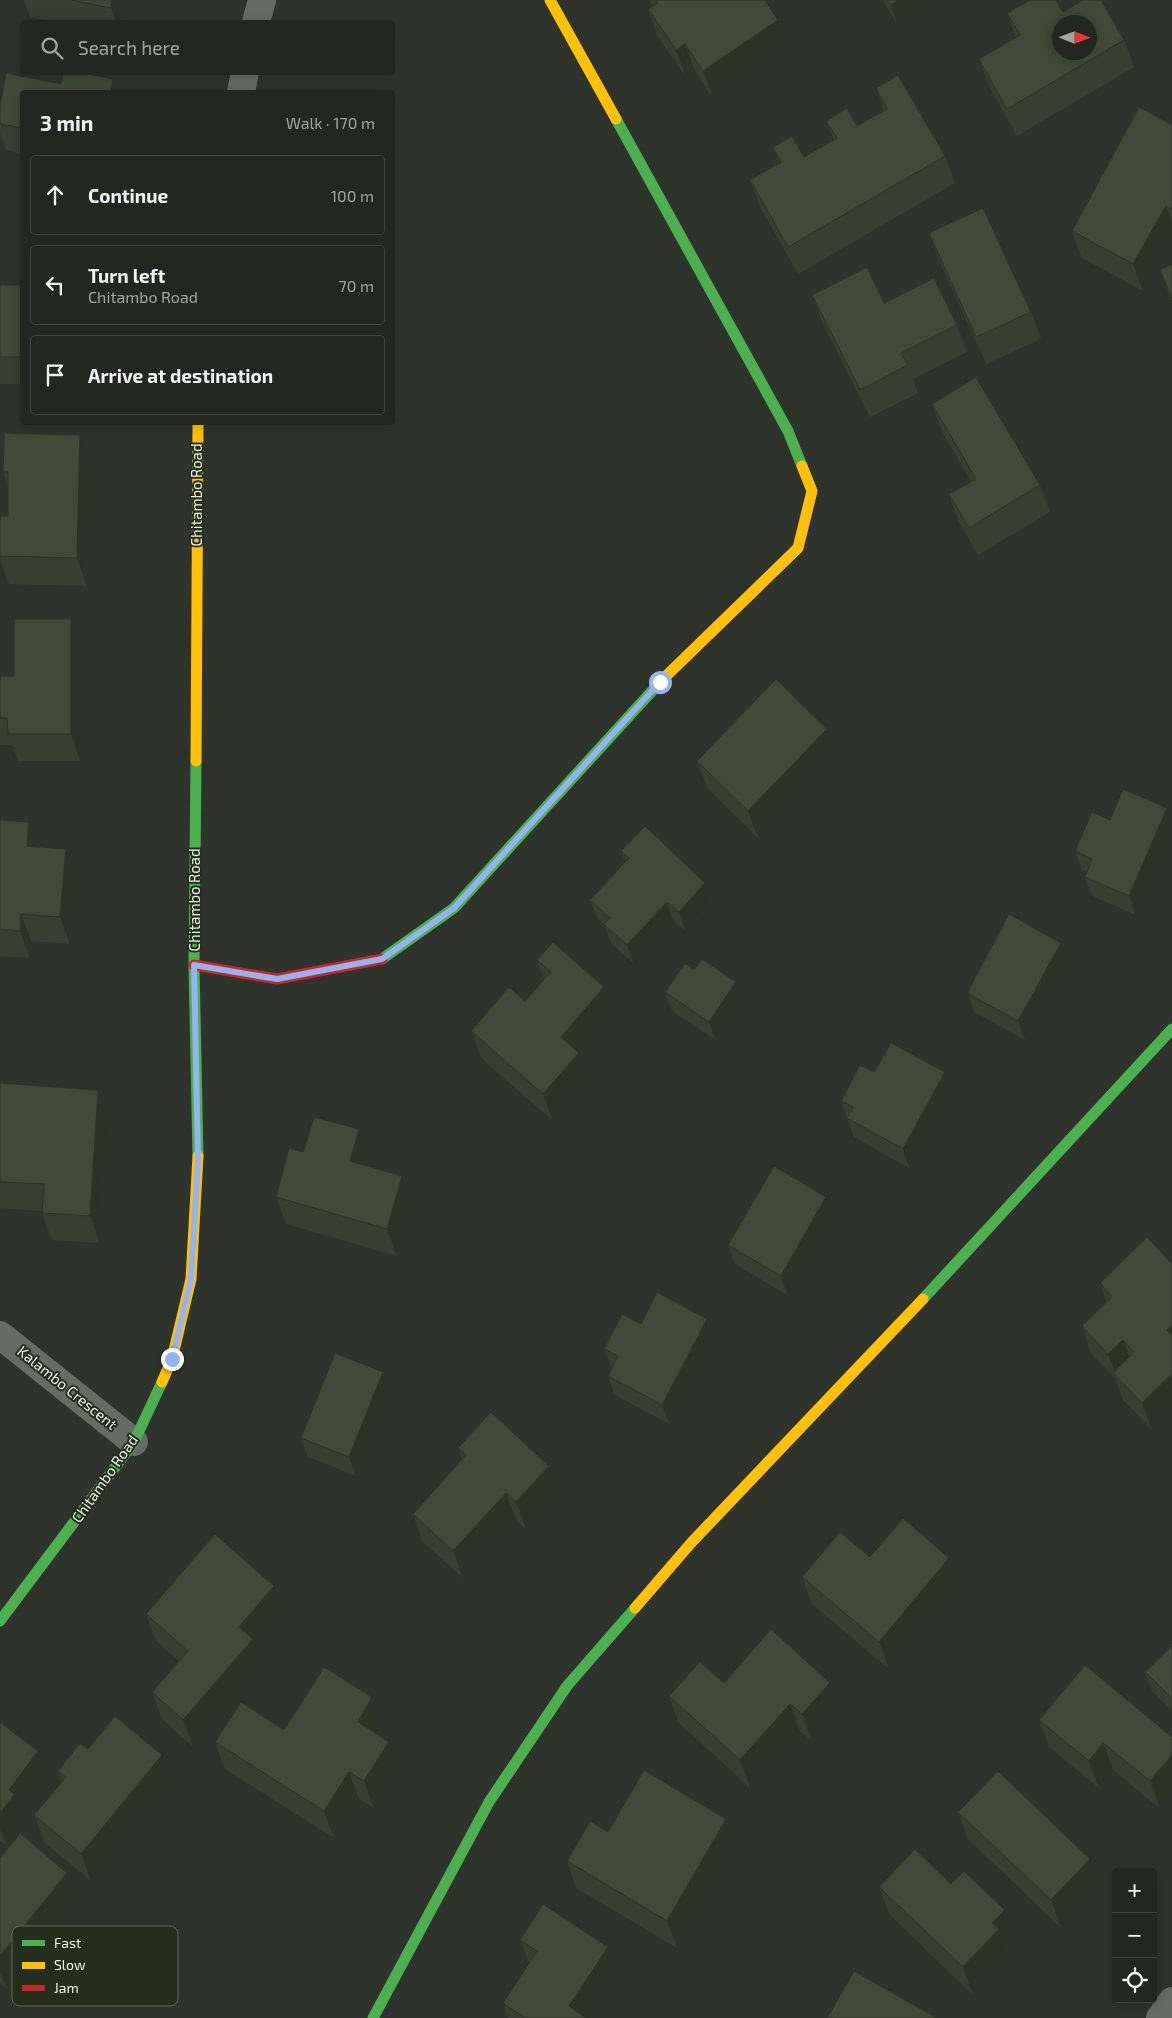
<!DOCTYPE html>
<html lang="en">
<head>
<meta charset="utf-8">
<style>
  :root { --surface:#222720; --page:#2a2f29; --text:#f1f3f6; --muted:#a2a5a5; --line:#3f443e }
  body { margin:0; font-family:"Exo 2",sans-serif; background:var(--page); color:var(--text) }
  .controls { position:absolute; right:15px; bottom:15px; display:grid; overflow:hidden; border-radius:5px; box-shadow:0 2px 12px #0003 }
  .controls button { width:45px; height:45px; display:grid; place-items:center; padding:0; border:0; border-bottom:1px solid var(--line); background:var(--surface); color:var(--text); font:25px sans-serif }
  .compass { position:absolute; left:1052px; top:15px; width:45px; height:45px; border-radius:50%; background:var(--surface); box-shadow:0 2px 12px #0003; rotate:91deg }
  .stop { position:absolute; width:15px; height:15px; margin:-11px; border:4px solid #95b2f1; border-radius:50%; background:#fff }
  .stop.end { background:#95b2f1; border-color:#fff; box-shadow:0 1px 5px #0008 }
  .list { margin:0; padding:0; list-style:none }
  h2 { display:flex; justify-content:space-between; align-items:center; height:65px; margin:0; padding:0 20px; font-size:21px }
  h2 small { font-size:16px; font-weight:400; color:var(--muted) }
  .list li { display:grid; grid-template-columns:32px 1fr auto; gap:15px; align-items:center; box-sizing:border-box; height:80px; margin:0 10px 10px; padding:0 10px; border:1px solid var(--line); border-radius:5px }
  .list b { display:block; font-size:19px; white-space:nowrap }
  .list p { margin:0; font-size:16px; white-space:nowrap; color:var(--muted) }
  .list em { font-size:16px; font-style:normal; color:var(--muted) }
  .icon { flex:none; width:28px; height:28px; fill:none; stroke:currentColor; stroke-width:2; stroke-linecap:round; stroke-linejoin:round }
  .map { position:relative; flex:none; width:1172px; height:2018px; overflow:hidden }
  .search { position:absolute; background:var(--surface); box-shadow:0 2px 12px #0003; left:20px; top:20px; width:375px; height:55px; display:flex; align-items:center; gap:12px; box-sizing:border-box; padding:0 18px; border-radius:5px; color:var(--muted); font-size:19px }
  .panel { position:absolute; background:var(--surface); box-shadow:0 2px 12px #0003; left:20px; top:90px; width:375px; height:335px; border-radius:5px }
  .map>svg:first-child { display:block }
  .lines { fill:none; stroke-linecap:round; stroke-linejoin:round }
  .street { stroke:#666b63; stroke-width:28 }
  .fast { stroke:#4caf50; stroke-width:11 }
  .slow { stroke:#ffc107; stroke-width:11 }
  .jam { stroke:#c62828; stroke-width:11 }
  .wall { fill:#364030 }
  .shaded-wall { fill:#2c3427 }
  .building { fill:#3f4a38; stroke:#2c3427; fill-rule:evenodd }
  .route { stroke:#95b2f1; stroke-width:6 }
  .labels { text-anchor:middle; stroke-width:4; stroke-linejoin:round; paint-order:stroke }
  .street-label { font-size:15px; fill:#ebf2e7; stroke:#242e1d }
  .key { fill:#242e1d; stroke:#60695a; stroke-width:1 }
  .key-label { font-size:14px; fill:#ebf2e7 }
</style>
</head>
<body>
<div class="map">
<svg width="1172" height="2018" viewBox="0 0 1172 2018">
  <rect width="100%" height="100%" fill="#2e342b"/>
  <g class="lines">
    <g class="street">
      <path d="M256,22L262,0"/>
      <path d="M241,92L245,72"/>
      <path d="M0,1335L134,1442"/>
      <path d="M1160,2018L1172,2001"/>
    </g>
    <g class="fast">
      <path d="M616,119L788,431L802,466"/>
      <path d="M196,761L194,965L198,1156"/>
      <path d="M382,959L454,908L663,679"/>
      <path d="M923,1299L1172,1029"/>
      <path d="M0,1621L134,1442L162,1382"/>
      <path d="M373,2018L489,1802L567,1686L635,1608"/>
    </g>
    <g class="slow">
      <path d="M550,0L616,119"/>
      <path d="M663,679L798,548L812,491L802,466"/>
      <path d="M196,761L198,422"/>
      <path d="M162,1382L172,1359L191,1279L198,1156"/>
      <path d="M635,1608L691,1543L923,1299"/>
    </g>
    <path class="jam" d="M194,965L277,979L382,959"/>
  </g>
  <g class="wall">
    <path d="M24,0H128L123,22H58L30,17Z"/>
    <path d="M649,0H765L778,20L788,47L713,98L695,71L686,77L658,37L648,9L653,6Z"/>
    <path d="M883,0H935L897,24Z"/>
    <path d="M1007,13L1124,40L1134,67L1017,136L989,86L979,59L1016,38Z"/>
    <path d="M64,72H79L113,79L118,92H22V154L6,150L0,133V106L6,73L61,84Z"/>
    <path d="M876,88L945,156L955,183L798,274L760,207L750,180L779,163L773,147L804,157L834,140L826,121L857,126L884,111Z"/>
    <path d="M1172,125V240L1143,291L1082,258L1072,231Z"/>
    <path d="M929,233L1031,312L1041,339L986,364L939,260Z"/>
    <path d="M1172,264V303L1160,270Z"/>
    <rect x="0" y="285" width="22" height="99"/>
    <path d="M812,295L884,303L957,325L967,352L913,379L918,393L870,417L822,322Z"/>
    <path d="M932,404L1040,485L1050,512L978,555L959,522L949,494L971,481L942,431Z"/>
    <path d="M80,435L90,462L87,586L9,584L0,558V516H8V486L3,472Z"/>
    <path d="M71,619L80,646V761H18L12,745H0V676H14Z"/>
    <path d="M837,756L758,838L707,788L697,761Z"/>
    <path d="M0,820L38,847L76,877L70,944L31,941L30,958L0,956Z"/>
    <path d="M1110,820L1136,915L1092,896L1085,877L1087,872L1082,870L1075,851Z"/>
    <path d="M621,851L705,883L712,902L685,931L673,920L634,964L611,943L604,925L597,918L590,900L625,862Z"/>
    <path d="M537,960L614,1014L579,1054L589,1080L553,1121L481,1058L471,1031L525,1001L544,979Z"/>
    <path d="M1068,962L1025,1040L974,1012L967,993Z"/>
    <path d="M694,970L736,982L743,1001L716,1040L672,1011L665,992Z"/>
    <path d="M874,1072L952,1091L909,1168L854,1137L841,1101Z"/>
    <path d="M0,1083L107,1117L100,1243L52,1240L42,1213V1211L0,1208Z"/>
    <path d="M359,1129L369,1156L366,1165L402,1176L412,1203L397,1256L286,1224L276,1197L303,1152Z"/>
    <path d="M833,1215L787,1295L735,1264L728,1245Z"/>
    <path d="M1147,1237L1152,1430L1123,1400L1115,1378L1091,1353L1082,1326L1106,1302L1100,1283Z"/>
    <path d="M707,1319L714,1338L669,1424L615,1395L608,1376L612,1368L604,1349L641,1324Z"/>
    <path d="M390,1391L356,1476L308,1457L301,1438Z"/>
    <path d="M458,1448L558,1493L526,1529L516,1520L463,1578L422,1541L413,1514L462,1459Z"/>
    <path d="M870,1557L959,1586L889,1669L812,1604L802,1577Z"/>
    <path d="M284,1613L256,1646L263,1666L193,1747L162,1719L152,1692L179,1661L156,1641L146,1614Z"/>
    <path d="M1172,1646V1711L1152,1691L1145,1672Z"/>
    <path d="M724,1683L840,1710L812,1741L800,1731L750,1788L679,1723L669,1696Z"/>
    <path d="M1039,1720L1172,1737L1160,1809L1113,1770L1099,1788L1049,1747Z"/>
    <path d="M0,1722L48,1778L22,1813L25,1821L6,1845L0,1840Z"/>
    <path d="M382,1725L377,1734L399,1769L374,1808L359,1799L334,1838L225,1769L215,1742L284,1730Z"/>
    <path d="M88,1749L172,1782L91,1881L44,1842L34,1815L62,1782L58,1771Z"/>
    <path d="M958,1812L1090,1859L1100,1886L1061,1928L968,1839Z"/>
    <path d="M726,1819L736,1846L677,1948L576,1888L567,1861L608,1832Z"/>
    <path d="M0,1858L77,1900L6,1988L0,1983Z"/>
    <path d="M951,1884L1015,1937L1006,1946L1009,1956L973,1995L889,1914L879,1887Z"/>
    <path d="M520,1940L608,1947L618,1974L589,2018H508L503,2003L529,1963Z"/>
  </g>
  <g class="shaded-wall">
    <path d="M112,0H128L123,22H116L111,8Z"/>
    <path d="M898,0H935L897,24L891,5Z"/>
    <path d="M778,20L788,47L713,98L703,71Z"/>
    <path d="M685,44L695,71L686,77L676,50Z"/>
    <path d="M113,79L118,92H111Z"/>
    <path d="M1166,206L1172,223V240L1143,291L1133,264Z"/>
    <path d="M80,435L90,462L87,586L77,558Z"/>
    <path d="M71,619L80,646V761L71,734Z"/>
    <path d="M827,729L837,756L758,838L748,811Z"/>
    <path d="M1167,808L1172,821V832L1136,915L1129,896Z"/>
    <path d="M29,822L38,849L27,846Z"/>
    <path d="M66,849L76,877L70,944L60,917Z"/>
    <path d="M705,883L712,902L685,931L679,912Z"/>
    <path d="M667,902L673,920L634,964L627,945Z"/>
    <path d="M21,914L31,941L30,958L20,931Z"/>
    <path d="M1061,943L1068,962L1025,1040L1018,1021Z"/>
    <path d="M736,982L743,1001L716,1040L709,1022Z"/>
    <path d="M604,987L614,1014L579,1054L589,1080L553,1121L543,1094L561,1037Z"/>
    <path d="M945,1072L952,1091L909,1168L903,1149Z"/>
    <path d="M98,1090L107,1117L100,1243L90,1216Z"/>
    <path d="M359,1129L369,1156L360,1188L350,1161Z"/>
    <path d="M402,1176L412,1203L397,1256L387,1229Z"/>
    <path d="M826,1197L833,1215L787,1295L781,1276Z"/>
    <path d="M707,1319L714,1338L669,1424L662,1405Z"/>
    <path d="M1172,1325V1345L1167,1330Z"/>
    <path d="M1123,1340L1133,1367L1116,1376L1108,1354Z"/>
    <path d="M383,1372L390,1391L356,1476L349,1457Z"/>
    <path d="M1172,1374V1411L1152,1430L1142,1403Z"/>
    <path d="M0,1458L6,1474L0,1481Z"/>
    <path d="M549,1466L558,1493L526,1529L516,1502Z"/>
    <path d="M506,1493L516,1520L463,1578L453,1551Z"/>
    <path d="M949,1558L959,1586L889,1669L879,1642Z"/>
    <path d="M274,1586L284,1613L256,1646L263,1666L193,1747L183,1720L239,1627Z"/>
    <path d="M830,1683L840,1710L812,1741L802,1714Z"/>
    <path d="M372,1697L382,1725L368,1749L358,1722Z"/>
    <path d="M790,1704L800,1731L750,1788L740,1760Z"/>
    <path d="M389,1742L399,1769L374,1808L364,1781Z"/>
    <path d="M1103,1743L1113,1770L1099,1788L1089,1761Z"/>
    <path d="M38,1751L48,1778L22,1813L25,1821L6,1845L0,1828V1813L9,1790Z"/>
    <path d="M162,1755L172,1782L91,1881L81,1854Z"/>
    <path d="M1172,1755V1794L1160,1809L1150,1781Z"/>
    <path d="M349,1772L359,1799L334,1838L324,1811Z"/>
    <path d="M726,1819L736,1846L677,1948L667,1921Z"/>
    <path d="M1090,1859L1100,1886L1061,1928L1051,1900Z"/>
    <path d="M67,1873L77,1900L6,1988L0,1972V1956Z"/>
    <path d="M1005,1910L1015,1937L1006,1946L1009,1956L973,1995L963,1967L992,1923Z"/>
    <path d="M608,1947L618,1974L589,2018H573L569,2006Z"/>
  </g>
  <g class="building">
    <path d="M71,0H112L111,8Z"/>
    <path d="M656,0H765L778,20L703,71L685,44L676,50L648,9L658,3Z"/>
    <path d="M887,0H898L891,5Z"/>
    <path d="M1030,0H1056L1063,12L1083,0H1101L1124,40L1007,109L979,59L1020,35L1007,13ZM1060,22H1090V52H1060Z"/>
    <path d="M64,72H79L113,79L111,92H22V128L0,124V106L6,73L61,84Z"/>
    <path d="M898,75L945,156L788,247L750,180L781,162L773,147L792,136L804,157L837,138L826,121L847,108L857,126L887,109L876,88Z"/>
    <path d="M1139,107L1172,125V209L1166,206L1133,264L1072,231Z"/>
    <path d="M983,208L1031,312L976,337L929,233Z"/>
    <path d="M1172,264V299L1160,270Z"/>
    <path d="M867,267L884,303L934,278L957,325L901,353L908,365L860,390L812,295Z"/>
    <rect x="0" y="285" width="22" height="72"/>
    <path d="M976,377L1040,485L969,528L949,494L976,479L932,404Z"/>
    <path d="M4,433L80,435L77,558L0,556V516H8V472H3Z"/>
    <path d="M14,619H71V734H8L7,718H0V676H14Z"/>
    <path d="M776,679L827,729L748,811L697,761Z"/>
    <path d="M1123,789L1167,808L1129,896L1085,877L1092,859L1075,851L1092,812L1110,820Z"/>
    <path d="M0,820L29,822L27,846L66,849L60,917L21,914L20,931L0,929Z"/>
    <path d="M645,826L705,883L679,912L667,902L627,945L604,924L610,918L590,900L629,858L621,851Z"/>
    <path d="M1009,914L1061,943L1018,1021L967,993Z"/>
    <path d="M553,942L604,987L561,1037L579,1053L543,1094L471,1031L509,987L525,1001L551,972L537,960Z"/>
    <path d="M702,959L736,982L709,1022L665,992L685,963L694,970Z"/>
    <path d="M891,1043L945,1072L903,1149L847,1118L853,1107L841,1101L860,1065L874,1072Z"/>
    <path d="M0,1083L98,1090L90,1216L42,1213L44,1184L0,1182Z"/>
    <path d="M314,1117L359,1129L350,1161L402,1176L387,1229L276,1197L289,1148L303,1152Z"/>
    <path d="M774,1166L826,1197L781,1276L728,1245Z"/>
    <path d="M1147,1237L1172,1264V1325L1167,1330L1172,1336V1374L1142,1403L1113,1373L1134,1352L1123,1340L1108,1354L1082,1326L1112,1297L1100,1283Z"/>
    <path d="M657,1292L707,1319L662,1405L608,1376L618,1356L604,1349L622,1314L641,1324Z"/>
    <path d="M335,1353L383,1372L349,1457L301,1438Z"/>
    <path d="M491,1412L549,1466L516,1502L506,1493L453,1551L413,1514L466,1455L458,1448Z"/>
    <path d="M903,1518L949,1558L879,1642L802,1577L840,1532L870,1557Z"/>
    <path d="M215,1534L274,1586L239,1627L253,1639L183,1720L152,1692L188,1651L146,1614Z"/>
    <path d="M771,1629L830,1683L802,1714L790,1704L740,1760L669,1696L700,1662L724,1683Z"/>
    <path d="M1172,1646V1699L1145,1672Z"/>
    <path d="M1085,1665L1172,1737V1755L1150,1781L1103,1743L1089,1761L1039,1720Z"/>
    <path d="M324,1667L372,1697L358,1722L389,1742L364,1781L349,1772L324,1811L215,1742L241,1702L284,1730Z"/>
    <path d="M115,1716L162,1755L81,1854L34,1815L66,1777L58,1771L80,1743L88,1749Z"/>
    <path d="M0,1722L38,1751L9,1790L15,1794L0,1813Z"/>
    <path d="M644,1770L726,1819L667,1921L567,1861L590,1821L608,1832Z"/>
    <path d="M998,1771L1090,1859L1051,1900L958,1812Z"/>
    <path d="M20,1833L67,1873L0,1956V1858Z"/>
    <path d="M915,1849L951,1884L964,1871L1005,1910L992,1923L999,1929L963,1967L879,1887Z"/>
    <path d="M543,1904L608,1947L569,2006L586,2018H525L503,2003L537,1951L520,1940Z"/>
    <path d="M854,1971L937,2018H827Z"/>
  </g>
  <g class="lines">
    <path class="route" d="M172,1359L191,1279L198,1160L194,965L277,979L382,959L454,908L660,682"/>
  </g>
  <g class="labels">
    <g class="street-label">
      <text transform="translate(197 495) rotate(-90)" y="5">Chitambo Road</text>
      <text transform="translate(195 900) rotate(-90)" y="5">Chitambo Road</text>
      <text transform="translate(67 1388) rotate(39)" y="5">Kalambo Crescent</text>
      <text transform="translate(105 1479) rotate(-55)" y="5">Chitambo Road</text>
    </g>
  </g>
  <rect x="12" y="1926" width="166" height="80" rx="8" class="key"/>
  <rect x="22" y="1940" width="23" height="6" fill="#4caf50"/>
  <rect x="22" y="1962" width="23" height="7" fill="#ffc107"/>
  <rect x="22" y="1985" width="23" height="6" fill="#c62828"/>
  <g class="key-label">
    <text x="54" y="1948">Fast</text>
    <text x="54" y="1970">Slow</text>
    <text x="54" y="1993">Jam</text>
  </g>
</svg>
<div class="controls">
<button>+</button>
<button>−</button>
<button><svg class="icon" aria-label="locate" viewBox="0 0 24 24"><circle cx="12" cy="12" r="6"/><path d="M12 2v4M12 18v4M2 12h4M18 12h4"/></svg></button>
</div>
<svg class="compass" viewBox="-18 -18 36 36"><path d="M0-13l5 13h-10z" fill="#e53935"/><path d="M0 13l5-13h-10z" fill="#a2a5a5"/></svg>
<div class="stop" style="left:660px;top:682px"></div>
<div class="stop end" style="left:172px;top:1359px"></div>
<div class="search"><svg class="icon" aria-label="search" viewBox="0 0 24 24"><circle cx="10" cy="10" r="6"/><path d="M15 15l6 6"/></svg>Search here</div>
<section class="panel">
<h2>3 min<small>Walk · 170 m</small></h2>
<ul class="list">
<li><svg class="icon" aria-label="ahead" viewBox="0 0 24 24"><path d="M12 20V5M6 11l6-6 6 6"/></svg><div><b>Continue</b></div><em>100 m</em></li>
<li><svg class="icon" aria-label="left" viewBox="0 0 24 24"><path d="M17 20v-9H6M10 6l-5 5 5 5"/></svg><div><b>Turn left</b><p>Chitambo Road</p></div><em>70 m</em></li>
<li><svg class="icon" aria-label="arrive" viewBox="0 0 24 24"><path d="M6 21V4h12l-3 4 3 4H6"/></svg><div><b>Arrive at destination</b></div></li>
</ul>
</section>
</div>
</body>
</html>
